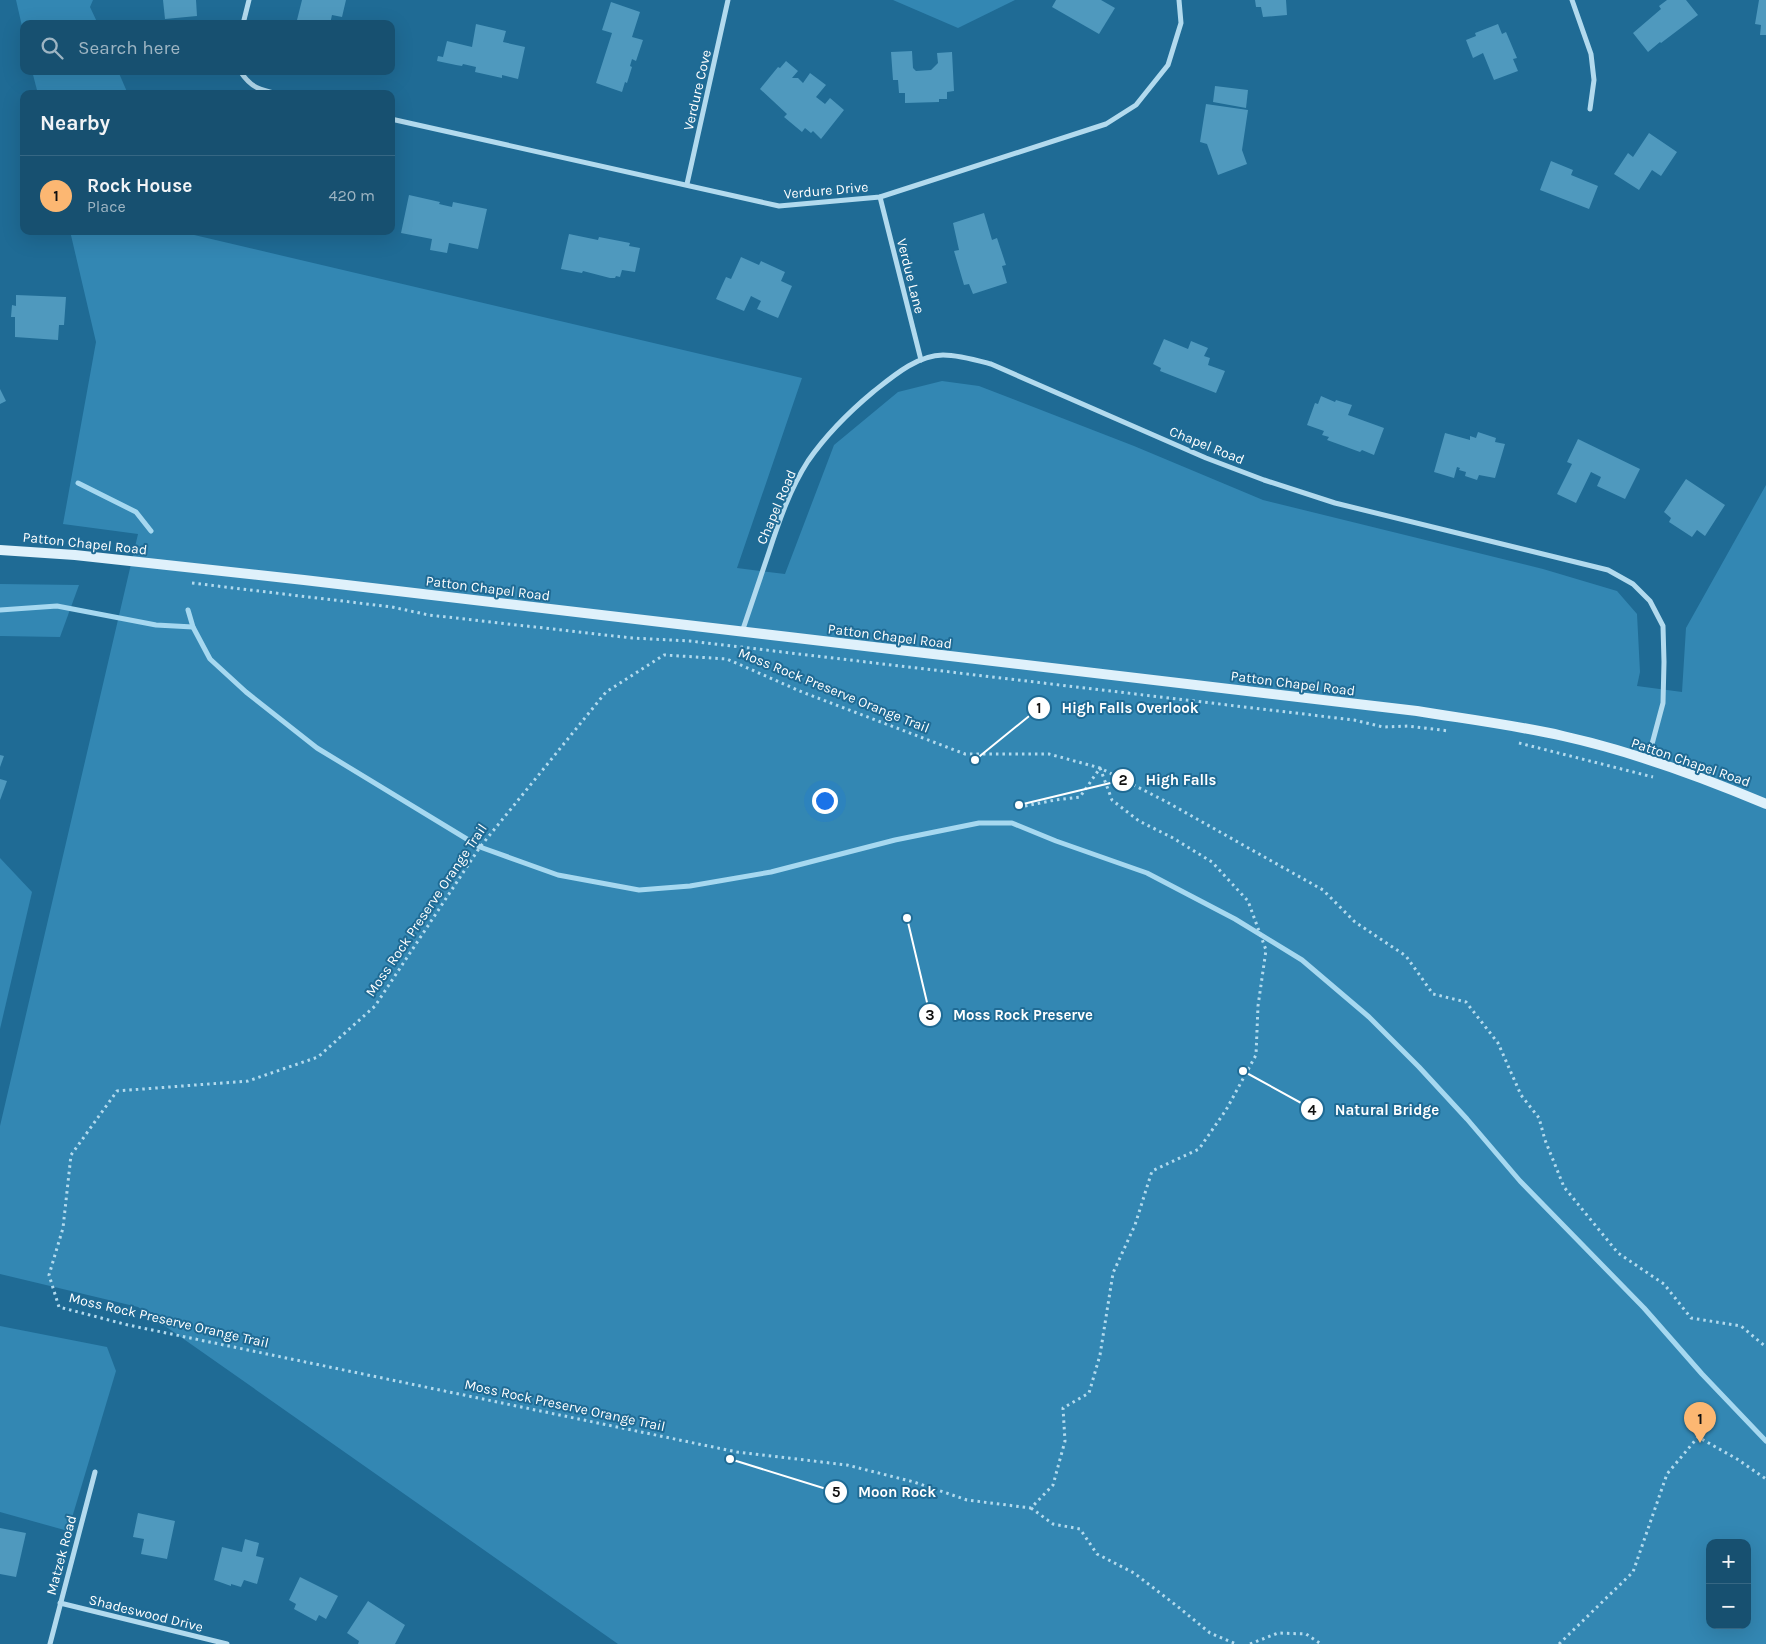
<!DOCTYPE html>
<html lang="en">
<head>
<meta charset="utf-8">
<style>
  :root { --surface:#175070; --page:#245a78; --text:#f1f3f6; --muted:#9eb5c3; --line:#366783; --accent:#fcb772 }
  body { margin:0; font-family:Karla,sans-serif; background:var(--page); color:var(--text) }
  .controls { position:absolute; right:15px; bottom:15px; display:grid; overflow:hidden; border-radius:10px; box-shadow:0 5px 20px #0002 }
  .controls button { width:45px; height:45px; display:grid; place-items:center; padding:0; border:0; border-bottom:1px solid var(--line); background:var(--surface); color:var(--text); font:25px sans-serif }
  .you { position:absolute; left:824px; top:800px; width:18px; height:18px; margin:-12px; border:4px solid #fff; border-radius:50%; background:#1a73e8; box-shadow:0 0 0 8px #1a73e833 }
  .badge { display:grid; place-items:center; width:32px; height:32px; border-radius:50%; background:var(--accent); color:#111; font-size:16px; font-weight:700 }
  .pin { position:absolute; translate:-50% -41px; filter:drop-shadow(0 1px 2px #0008) }
  .pin::after { content:''; position:absolute; top:26px; width:18px; height:15px; background:inherit; clip-path:polygon(0 0,100% 0,50% 100%) }
  .list { margin:0; padding:0; list-style:none }
  h2 { display:flex; justify-content:space-between; align-items:center; height:65px; margin:0; padding:0 20px; font-size:21px }
  h2 small { font-size:16px; font-weight:400; color:var(--muted) }
  .list li { display:grid; grid-template-columns:32px 1fr auto; gap:15px; align-items:center; box-sizing:border-box; height:80px; padding:0 20px; border-top:1px solid var(--line) }
  .list b { display:block; font-size:19px; white-space:nowrap }
  .list p { margin:0; font-size:16px; white-space:nowrap; color:var(--muted) }
  .list em { font-size:16px; font-style:normal; color:var(--muted) }
  .icon { flex:none; width:28px; height:28px; fill:none; stroke:currentColor; stroke-width:2; stroke-linecap:round; stroke-linejoin:round }
  .map { position:relative; flex:none; width:1766px; height:1644px; overflow:hidden }
  .search { position:absolute; background:var(--surface); box-shadow:0 5px 20px #0002; left:20px; top:20px; width:375px; height:55px; display:flex; align-items:center; gap:12px; box-sizing:border-box; padding:0 18px; border-radius:10px; color:var(--muted); font-size:19px }
  .panel { position:absolute; background:var(--surface); box-shadow:0 5px 20px #0002; left:20px; top:90px; width:375px; height:145px; border-radius:10px }
  .map>svg:first-child { display:block }
  .green { fill:#3387b3; fill-rule:evenodd }
  .lines { fill:none; stroke-linecap:round; stroke-linejoin:round }
  .stream { stroke:#a6d8f0; stroke-width:5 }
  .building { fill:#4f99be }
  .path { stroke:#b2daee; stroke-width:3; stroke-dasharray:2.5 4; stroke-linecap:butt }
  .street { stroke:#b2daee; stroke-width:5 }
  .secondary { stroke:#dff1fb; stroke-width:10 }
  .labels { text-anchor:middle; stroke-width:4; stroke-linejoin:round; paint-order:stroke }
  .street-label { font-size:14px; fill:#fff; stroke:#1f6b95 }
  .leader { fill:none; stroke:#fff; stroke-width:2 }
  .callout-dot { fill:#fff; stroke:#1f6b95; stroke-width:2 }
  .mark-label { font-size:15px; text-anchor:middle; font-weight:bold; fill:#111 }
  .callout-label { font-size:15px; text-anchor:middle; font-weight:bold; fill:#fff; stroke:#1f6b95; stroke-width:4; stroke-linejoin:round; paint-order:stroke }
</style>
</head>
<body>
<div class="map">
<svg width="1766" height="1644" viewBox="0 0 1766 1644">
  <rect width="100%" height="100%" fill="#1f6b95"/>
  <g class="green">
    <path d="M16,0H93L90,7L98,24H24V35Z"/>
    <path d="M893,0H1015L958,28Z"/>
    <path d="M32,71H118L128,94H38Z"/>
    <path d="M70,231H188L190,234L802,378L737,568L785,574L834,445L898,392L942,381L979,386L1134,446L1263,500L1543,569L1617,591L1637,614L1640,672L1637,686L1682,692L1686,628L1766,485V1644H618L138,1307L0,1274V1126L138,534L63,524L96,342ZM1710,1543H1747V1625H1710Z"/>
    <path d="M0,584L79,585L60,637L0,636Z"/>
    <path d="M0,858L32,892L0,1029Z"/>
    <path d="M0,1326L107,1347L116,1371L68,1531L0,1512Z"/>
  </g>
  <g class="lines">
    <g class="stream">
      <path d="M78,483L136,512L151,531"/>
      <path d="M0,610L57,606L156,625L193,627"/>
      <path d="M188,610L193,627L210,659L246,692L317,748L480,847L558,875L639,890L690,886L771,872L895,840L979,823H1012L1056,841L1147,873L1235,919L1302,960L1369,1017L1419,1067L1467,1119L1520,1181L1644,1308L1702,1374L1766,1441"/>
    </g>
  </g>
  <g class="building">
    <path d="M163,0H196L197,16L165,19Z"/>
    <path d="M302,0H346L342,17L332,15L330,24H296Z"/>
    <path d="M1056,0H1101L1115,8L1099,34L1052,7Z"/>
    <path d="M1255,0H1286L1287,15L1263,17L1261,7H1256Z"/>
    <path d="M1667,0H1686L1698,15L1661,43L1660,42L1648,52L1633,33L1661,9L1659,6Z"/>
    <path d="M1759,0H1766V35H1760L1761,25L1755,24Z"/>
    <path d="M611,2L640,12L632,37L643,40L636,61L632,59L630,66L632,67L627,83L625,82L622,92L596,83L612,33L602,30Z"/>
    <path d="M476,24L506,31L503,42L525,47L518,79L502,75V78L475,72L476,67L463,64L462,66L456,65L437,61L438,56L443,57L447,41L472,47Z"/>
    <path d="M1498,24L1502,34L1506,32L1517,58L1513,59L1518,71L1494,80L1483,53L1473,58L1466,40L1476,36L1475,33Z"/>
    <path d="M912,51L913,68L916,71L931,70L938,63L937,53L952,52L954,91L947,92V99H939V102L905,103V93H899L898,80H893L891,52Z"/>
    <path d="M786,61L798,71L792,78H798L803,83L810,73L826,85L816,97L825,104L830,98L844,110L821,139L813,131L811,133L805,128L802,132L784,117L787,114L760,89L778,67L780,68Z"/>
    <path d="M1215,86L1248,90L1246,108L1213,102Z"/>
    <path d="M1206,104L1248,110L1242,150L1247,164L1218,175L1207,144L1200,142Z"/>
    <path d="M1649,133L1677,152L1661,176L1652,170L1639,190L1614,174L1628,153L1633,157Z"/>
    <path d="M1551,161L1573,170L1571,175L1598,186L1589,209L1540,190Z"/>
    <path d="M409,195L440,202L439,204L452,207L453,202L487,209L478,249L449,243L447,253L430,250L432,239L401,233Z"/>
    <path d="M984,213L992,240L997,238L1006,265L1002,266L1007,283L973,294L969,284L964,285L954,251L959,250L953,223Z"/>
    <path d="M569,234L598,240L599,237L630,243L629,246L640,248L635,272L622,270L620,277L616,276L615,278H610L583,271L582,273L561,269Z"/>
    <path d="M741,257L759,265L761,261L785,272L781,281L792,286L778,318L757,309L761,301L751,296L744,311L716,299L726,277L731,279Z"/>
    <path d="M16,295L66,297L64,325H59L58,340L15,337V317H11L12,305L16,306Z"/>
    <path d="M1164,339L1188,349L1191,341L1208,348L1204,356L1210,358L1208,365L1225,371L1216,393L1160,371L1161,368L1153,364Z"/>
    <path d="M0,389L6,401L0,404Z"/>
    <path d="M1321,396L1335,402L1336,400L1352,405L1348,415L1384,428L1374,455L1362,450L1360,452L1327,440L1329,437L1322,435L1324,431L1307,425L1315,403L1318,404Z"/>
    <path d="M1478,432L1496,438L1495,442L1505,444L1495,478L1479,475L1477,480L1465,476L1466,472L1459,470L1460,468L1457,467L1454,478L1434,472L1445,433L1470,440V436L1476,438Z"/>
    <path d="M1578,439L1640,469L1625,499L1597,486L1601,477L1591,472L1576,503L1557,494L1572,464L1567,462Z"/>
    <path d="M1686,479L1725,505L1705,536L1697,530L1692,537L1669,522L1671,518L1664,512Z"/>
    <path d="M0,755L4,756L0,767Z"/>
    <path d="M0,779L7,781L0,800Z"/>
    <path d="M138,1513L175,1521L167,1559L141,1554L144,1539L133,1537Z"/>
    <path d="M0,1528L26,1533L16,1577L0,1574Z"/>
    <path d="M245,1539L259,1543L256,1556L264,1558L257,1584L244,1580L241,1587L231,1584V1586L214,1580L222,1547L242,1552Z"/>
    <path d="M300,1577L338,1596L326,1619L319,1615L316,1621L294,1609L296,1604L289,1600Z"/>
    <path d="M368,1601L405,1625L395,1644H358L359,1641L347,1633Z"/>
  </g>
  <g class="lines">
    <g class="path">
      <path d="M192,583L392,607L429,615L632,638L690,641L1354,720L1383,727L1408,726L1449,731"/>
      <path d="M1519,743L1653,777"/>
      <path d="M1025,806L1055,800L1080,797L1100,768L1112,800L1139,821L1173,838L1212,862L1248,901L1266,950L1258,1006L1256,1055L1226,1110L1199,1149L1152,1171L1135,1225L1113,1273L1100,1355L1089,1393L1063,1408L1065,1441L1053,1485L1031,1508L967,1500L914,1482L847,1465L737,1452L128,1325L59,1307L49,1275L63,1228L71,1155L117,1091L248,1081L318,1057L375,1006L480,847L606,692L664,655L727,659L802,692L965,754H1049L1100,768L1165,801L1323,890L1355,922L1406,956L1433,994L1466,1002L1498,1043L1521,1095L1539,1118L1545,1140L1564,1187L1618,1253L1664,1284L1691,1318L1741,1326L1766,1347"/>
      <path d="M1031,1508L1053,1524L1080,1529L1097,1554L1134,1573L1177,1606L1210,1633L1236,1644"/>
      <path d="M1250,1644L1278,1633L1306,1634L1321,1644"/>
      <path d="M1559,1644L1633,1572L1667,1474L1698,1437L1737,1459L1766,1479"/>
    </g>
    <g class="street">
      <path d="M1572,0L1591,54L1594,80L1590,109"/>
      <path d="M243,24L249,0"/>
      <path d="M240,71C251,88 260,90 279,94"/>
      <path d="M391,119L779,206L880,197L1106,124L1136,105L1168,65L1181,23L1179,0"/>
      <path d="M687,184L728,0"/>
      <path d="M880,197L921,360"/>
      <path d="M742,632C751,605 760,579 769,552C779,521 790,489 808,461C826,435 849,412 873,392C892,377 917,355 943,355C959,355 976,360 991,364L1206,458L1264,480L1335,503L1608,570L1633,584L1650,601L1663,626L1664,662L1663,703L1648,759"/>
      <path d="M60,1603L227,1644"/>
      <path d="M50,1644L95,1472"/>
    </g>
    <path class="secondary" d="M0,550L75,555L304,580L1417,711C1466,719 1515,725 1563,736C1631,751 1702,777 1766,804"/>
  </g>
  <g class="labels">
    <g class="street-label">
      <text transform="translate(697 90) rotate(-77)" y="5">Verdure Cove</text>
      <text transform="translate(826 190) rotate(-5)" y="5">Verdure Drive</text>
      <text transform="translate(911 276) rotate(76)" y="5">Verdue Lane</text>
      <text transform="translate(1207 445) rotate(22)" y="5">Chapel Road</text>
      <text transform="translate(776 507) rotate(-67)" y="5">Chapel Road</text>
      <text transform="translate(85 543) rotate(6)" y="5">Patton Chapel Road</text>
      <text transform="translate(488 588) rotate(7)" y="5">Patton Chapel Road</text>
      <text transform="translate(890 636) rotate(7)" y="5">Patton Chapel Road</text>
      <text transform="translate(1293 683) rotate(7)" y="5">Patton Chapel Road</text>
      <text transform="translate(834 690) rotate(22)" y="5">Moss Rock Preserve Orange Trail</text>
      <text transform="translate(1691 762) rotate(19)" y="5">Patton Chapel Road</text>
      <text transform="translate(426 910) rotate(-56)" y="5">Moss Rock Preserve Orange Trail</text>
      <text transform="translate(169 1320) rotate(13)" y="5">Moss Rock Preserve Orange Trail</text>
      <text transform="translate(565 1405) rotate(12)" y="5">Moss Rock Preserve Orange Trail</text>
      <text transform="translate(61 1555) rotate(-75)" y="5">Matzek Road</text>
      <text transform="translate(146 1613) rotate(14)" y="5">Shadeswood Drive</text>
    </g>
  </g>
  <path class="leader" d="M975 760L1039 708M1019 805L1123 780M907 918L930 1015M1243 1071L1312 1109M730 1459L836 1492"/>
  <g class="callout-dot">
    <circle cx="975" cy="760" r="5"/>
    <circle cx="1019" cy="805" r="5"/>
    <circle cx="907" cy="918" r="5"/>
    <circle cx="1243" cy="1071" r="5"/>
    <circle cx="730" cy="1459" r="5"/>
    <circle cx="1039" cy="708" r="12"/>
    <circle cx="1123" cy="780" r="12"/>
    <circle cx="930" cy="1015" r="12"/>
    <circle cx="1312" cy="1109" r="12"/>
    <circle cx="836" cy="1492" r="12"/>
  </g>
  <g class="mark-label">
    <text x="1039" y="713">1</text>
    <text x="1123" y="785">2</text>
    <text x="930" y="1020">3</text>
    <text x="1312" y="1115">4</text>
    <text x="836" y="1497">5</text>
  </g>
  <g class="callout-label">
    <text x="1130" y="713">High Falls Overlook</text>
    <text x="1181" y="785">High Falls</text>
    <text x="1023" y="1020">Moss Rock Preserve</text>
    <text x="1387" y="1115">Natural Bridge</text>
    <text x="897" y="1497">Moon Rock</text>
  </g>
</svg>
<div class="controls">
<button>+</button>
<button>−</button>
</div>
<div class="you"></div>
<div class="pin badge" style="left:1700px;top:1443px">1</div>
<div class="search"><svg class="icon" aria-label="search" viewBox="0 0 24 24"><circle cx="10" cy="10" r="6"/><path d="M15 15l6 6"/></svg>Search here</div>
<section class="panel">
<h2>Nearby<small></small></h2>
<ul class="list">
<li><span class="badge">1</span><div><b>Rock House</b><p>Place</p></div><em>420 m</em></li>
</ul>
</section>
</div>
</body>
</html>
